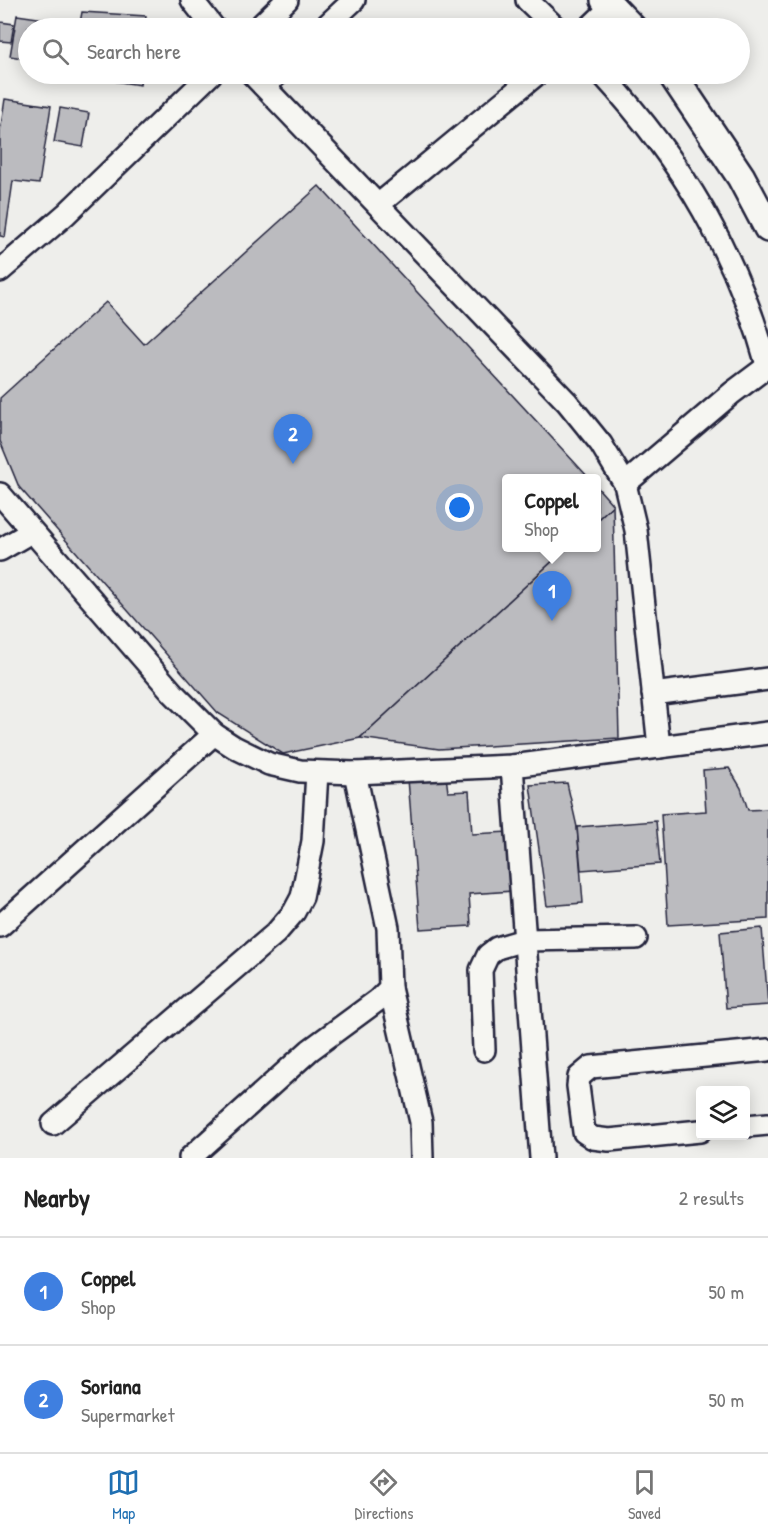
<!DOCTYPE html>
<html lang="en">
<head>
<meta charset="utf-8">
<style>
  :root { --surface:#fff; --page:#f6f6f6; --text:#222; --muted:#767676; --line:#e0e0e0; --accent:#1f6fb2 }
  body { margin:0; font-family:"Patrick Hand",sans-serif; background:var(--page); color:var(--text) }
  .controls { position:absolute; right:18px; bottom:18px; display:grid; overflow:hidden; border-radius:6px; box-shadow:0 3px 15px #0003 }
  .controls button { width:54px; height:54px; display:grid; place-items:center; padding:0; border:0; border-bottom:2px solid var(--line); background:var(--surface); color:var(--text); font:30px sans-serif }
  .you { position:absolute; left:460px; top:508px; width:21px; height:21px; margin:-15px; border:4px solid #fff; border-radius:50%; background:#1a73e8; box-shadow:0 0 0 9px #1a73e833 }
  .badge { display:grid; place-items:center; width:39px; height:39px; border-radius:50%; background:var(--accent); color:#fff; font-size:20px; font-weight:700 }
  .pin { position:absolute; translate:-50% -50px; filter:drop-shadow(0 2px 3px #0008) }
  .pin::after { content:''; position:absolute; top:32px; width:21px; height:18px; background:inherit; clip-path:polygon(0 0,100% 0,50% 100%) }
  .popup { position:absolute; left:502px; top:474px; width:99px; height:78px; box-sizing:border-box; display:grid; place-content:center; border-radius:6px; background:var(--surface); filter:drop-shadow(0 2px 4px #0005); font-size:20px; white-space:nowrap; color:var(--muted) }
  .popup b { font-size:22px; color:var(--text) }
  .popup::after { content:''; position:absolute; left:50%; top:100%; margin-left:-12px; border:12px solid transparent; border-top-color:var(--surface) }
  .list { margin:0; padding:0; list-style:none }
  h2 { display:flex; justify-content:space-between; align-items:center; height:78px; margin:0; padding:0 24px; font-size:26px }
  h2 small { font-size:20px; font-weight:400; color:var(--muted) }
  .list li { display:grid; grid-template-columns:39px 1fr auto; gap:18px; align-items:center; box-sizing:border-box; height:108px; padding:0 24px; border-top:2px solid var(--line) }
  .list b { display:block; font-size:22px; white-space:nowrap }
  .list p { margin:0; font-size:20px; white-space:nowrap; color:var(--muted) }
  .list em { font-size:20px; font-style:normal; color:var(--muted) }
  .icon { flex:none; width:33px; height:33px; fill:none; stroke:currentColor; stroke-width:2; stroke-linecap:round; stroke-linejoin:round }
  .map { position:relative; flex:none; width:768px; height:1158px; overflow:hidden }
  .search { position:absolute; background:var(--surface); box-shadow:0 3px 15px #0003; left:18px; right:18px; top:18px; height:66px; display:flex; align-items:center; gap:15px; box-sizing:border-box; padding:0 21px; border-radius:33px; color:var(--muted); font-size:22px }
  .sheet { height:294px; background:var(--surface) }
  nav { display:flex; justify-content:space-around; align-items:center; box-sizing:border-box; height:84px; border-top:2px solid var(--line); background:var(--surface); font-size:16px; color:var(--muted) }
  nav a { display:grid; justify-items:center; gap:3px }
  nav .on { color:var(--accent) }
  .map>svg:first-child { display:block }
  .building { fill:#bbbbbf; stroke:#22223b; stroke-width:1.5 }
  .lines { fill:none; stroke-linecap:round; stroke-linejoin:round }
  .minor-casing { stroke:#22223b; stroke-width:26 }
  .major-casing { stroke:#22223b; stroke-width:32 }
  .minor { stroke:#f6f6f2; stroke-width:21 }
  .major { stroke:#f6f6f2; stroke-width:27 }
</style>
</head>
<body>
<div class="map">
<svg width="768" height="1158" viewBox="0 0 768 1158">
  <rect width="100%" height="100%" fill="#eeeeeb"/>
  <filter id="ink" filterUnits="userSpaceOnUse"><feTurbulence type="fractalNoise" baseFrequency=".0167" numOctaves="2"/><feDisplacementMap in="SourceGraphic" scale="12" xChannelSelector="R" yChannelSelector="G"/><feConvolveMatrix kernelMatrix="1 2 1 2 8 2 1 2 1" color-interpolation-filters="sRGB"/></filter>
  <g filter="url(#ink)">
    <g class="building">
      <path d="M82,12L146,16L145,28H79Z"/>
      <path d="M17,15L80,24L79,28H28V59L10,56Z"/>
      <path d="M0,22L14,24L11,42L0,41Z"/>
      <path d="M35,74H49L45,77L41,78Z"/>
      <path d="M73,74H141L140,85L73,75Z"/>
      <path d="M5,99L51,106L39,184L13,181L5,237L0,236V132Z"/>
      <path d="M60,108L89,113L83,147L54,142Z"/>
      <path d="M319,186L589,478H507V548H567L360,738L283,754L218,713L19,487L0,441V398L106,302L144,344Z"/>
      <path d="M597,487L613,505L597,520Z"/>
      <path d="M613,505L619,738L439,749L360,738L567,548H597V520Z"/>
      <path d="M729,768L741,788L748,810L768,809V919L668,925L661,814L706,811L703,770Z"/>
      <path d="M446,776L448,792L469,791L472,834L509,832L513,891L469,894L471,926L420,929L408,779Z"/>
      <path d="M567,783L577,827L583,903L547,906L530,785Z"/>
      <path d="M656,821L660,864L581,870L577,827Z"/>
      <path d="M762,928L768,1005L726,1008L720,932Z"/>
    </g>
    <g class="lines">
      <defs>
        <g id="minor">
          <path d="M192,0L214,28"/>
          <path d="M527,0L556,28"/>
          <path d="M258,28L287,0"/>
          <path d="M324,28L354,0"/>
          <path d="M589,28L611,7"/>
          <path d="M252,74L567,402L601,444L625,484L636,530L659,747"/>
          <path d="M602,74C683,162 736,252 768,368"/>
          <path d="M264,86L278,74"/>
          <path d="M378,205L537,74"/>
          <path d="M0,271L66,214L211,74"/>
          <path d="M625,484L732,393L768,366"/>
          <path d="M0,494L173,693L214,734L234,747L269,764L300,771L355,773L512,766L768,733"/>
          <path d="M0,550L31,532"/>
          <path d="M653,694L768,679"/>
          <path d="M512,766L541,1158"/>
          <path d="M0,926L214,734"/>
          <path d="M390,988L421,1122L422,1158"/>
          <path d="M484,1050L481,970L488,955L497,948L524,940L636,938"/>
          <path d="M53,1124L276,933L294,912L302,897L313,841L317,772"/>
          <path d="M746,1126L768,1124"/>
          <path d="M700,1131L609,1140L593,1138L584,1132L578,1086L579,1077L591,1067L768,1050"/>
          <path d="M190,1158L310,1050L378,1000L390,988L388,928L355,773"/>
        </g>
        <g id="major">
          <path d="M605,0L632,28"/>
          <path d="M672,74L741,177L768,228"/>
        </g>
      </defs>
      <use href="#minor" class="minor-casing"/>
      <use href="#major" class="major-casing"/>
      <use href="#minor" class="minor"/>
      <use href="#major" class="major"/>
    </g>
  </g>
</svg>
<div class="controls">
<button><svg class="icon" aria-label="layers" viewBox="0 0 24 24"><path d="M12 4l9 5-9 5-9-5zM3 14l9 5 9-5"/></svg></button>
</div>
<div class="you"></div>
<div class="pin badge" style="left:552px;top:621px;background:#3f7fe0">1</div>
<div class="popup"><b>Coppel</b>Shop</div>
<div class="pin badge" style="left:293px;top:464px;background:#3f7fe0">2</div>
<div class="search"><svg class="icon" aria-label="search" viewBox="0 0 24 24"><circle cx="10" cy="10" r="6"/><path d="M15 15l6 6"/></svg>Search here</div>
</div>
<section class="sheet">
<h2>Nearby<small>2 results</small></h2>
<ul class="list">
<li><span class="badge" style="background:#3f7fe0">1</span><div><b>Coppel</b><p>Shop</p></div><em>50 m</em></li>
<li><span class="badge" style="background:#3f7fe0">2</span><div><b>Soriana</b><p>Supermarket</p></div><em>50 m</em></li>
</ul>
</section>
<nav>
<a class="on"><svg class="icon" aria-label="map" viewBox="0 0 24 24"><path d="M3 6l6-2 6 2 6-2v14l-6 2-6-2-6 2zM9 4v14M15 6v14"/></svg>Map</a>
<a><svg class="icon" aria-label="directions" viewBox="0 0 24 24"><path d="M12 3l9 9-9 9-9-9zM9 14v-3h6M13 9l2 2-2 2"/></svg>Directions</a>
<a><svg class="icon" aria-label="saved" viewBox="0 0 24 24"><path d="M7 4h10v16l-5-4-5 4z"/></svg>Saved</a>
</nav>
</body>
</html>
